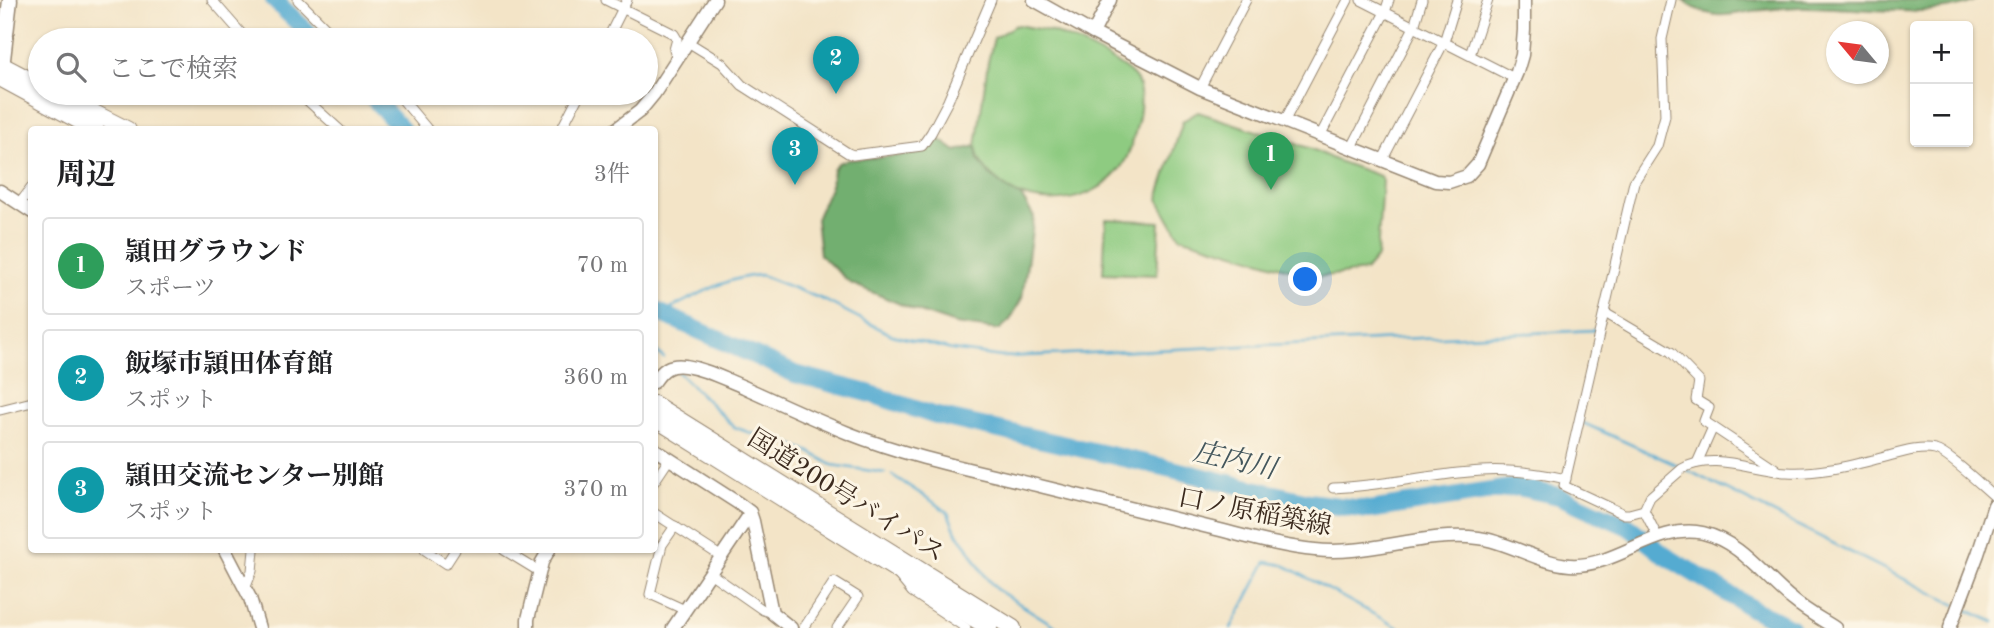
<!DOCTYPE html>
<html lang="ja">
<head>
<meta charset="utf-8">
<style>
  :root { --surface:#fff; --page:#f6f6f6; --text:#202124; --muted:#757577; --line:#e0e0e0; --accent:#1a73e8 }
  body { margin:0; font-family:"Old Standard TT","Noto Serif JP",serif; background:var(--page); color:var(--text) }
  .controls { position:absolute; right:21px; top:21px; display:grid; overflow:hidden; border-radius:7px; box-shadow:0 2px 5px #0004 }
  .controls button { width:63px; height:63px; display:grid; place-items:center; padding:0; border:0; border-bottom:2px solid var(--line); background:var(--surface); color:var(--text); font:35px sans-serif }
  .compass { position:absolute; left:1826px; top:21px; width:63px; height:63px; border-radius:50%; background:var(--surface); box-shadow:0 2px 5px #0004; rotate:299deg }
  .you { position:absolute; left:1306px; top:280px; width:24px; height:24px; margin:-18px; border:5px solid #fff; border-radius:50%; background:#1a73e8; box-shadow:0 0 0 10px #1a73e833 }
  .badge { display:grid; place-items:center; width:46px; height:46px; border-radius:50%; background:var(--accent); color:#fff; font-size:23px; font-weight:700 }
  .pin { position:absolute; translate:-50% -58px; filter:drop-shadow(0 2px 4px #0008) }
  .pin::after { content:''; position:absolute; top:37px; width:24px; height:21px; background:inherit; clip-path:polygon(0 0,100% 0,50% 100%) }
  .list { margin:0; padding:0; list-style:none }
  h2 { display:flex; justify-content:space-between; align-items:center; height:91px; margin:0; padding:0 28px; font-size:30px }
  h2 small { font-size:23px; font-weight:400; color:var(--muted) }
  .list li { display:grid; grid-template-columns:46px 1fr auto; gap:21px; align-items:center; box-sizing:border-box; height:98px; margin:0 14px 14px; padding:0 14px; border:2px solid var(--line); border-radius:7px }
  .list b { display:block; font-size:26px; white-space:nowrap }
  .list p { margin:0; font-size:23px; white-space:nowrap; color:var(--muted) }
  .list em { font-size:23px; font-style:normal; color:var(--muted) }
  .icon { flex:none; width:38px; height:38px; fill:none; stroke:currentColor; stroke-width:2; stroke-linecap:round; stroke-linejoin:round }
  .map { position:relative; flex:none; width:1994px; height:628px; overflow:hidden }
  .search { position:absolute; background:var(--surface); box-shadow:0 2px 5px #0004; left:28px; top:28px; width:630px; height:77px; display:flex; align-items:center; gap:18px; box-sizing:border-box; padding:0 24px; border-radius:38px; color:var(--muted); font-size:26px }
  .panel { position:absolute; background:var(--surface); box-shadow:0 2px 5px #0004; left:28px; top:126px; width:630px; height:427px; border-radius:7px }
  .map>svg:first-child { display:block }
  .green { fill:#8ecb81; stroke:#647a50; stroke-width:2 }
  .forest { fill:#72af6f; stroke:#566c46; stroke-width:2 }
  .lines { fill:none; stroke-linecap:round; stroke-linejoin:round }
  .stream { stroke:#55abd1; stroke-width:2.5 }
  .river { stroke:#55abd1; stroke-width:18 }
  .street-casing { stroke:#978772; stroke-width:11 }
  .secondary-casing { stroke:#978772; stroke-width:15 }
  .primary-casing { stroke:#978772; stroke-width:17 }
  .highway-casing { stroke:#978772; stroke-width:18 }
  .street { stroke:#fff; stroke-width:9 }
  .secondary { stroke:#fff; stroke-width:12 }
  .primary { stroke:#fff; stroke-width:14 }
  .highway { stroke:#fff; stroke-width:16 }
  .labels { text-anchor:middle; stroke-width:6; stroke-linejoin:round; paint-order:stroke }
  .street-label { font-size:26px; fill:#3b2a1e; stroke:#fcf5e5 }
  .water-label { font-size:28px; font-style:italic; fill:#44575d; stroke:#fcf5e5 }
</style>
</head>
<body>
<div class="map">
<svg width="1994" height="628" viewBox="0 0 1994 628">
  <rect width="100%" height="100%" fill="#fcf5e5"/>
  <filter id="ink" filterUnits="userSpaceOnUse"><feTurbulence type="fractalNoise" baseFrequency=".0143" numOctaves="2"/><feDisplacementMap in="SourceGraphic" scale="14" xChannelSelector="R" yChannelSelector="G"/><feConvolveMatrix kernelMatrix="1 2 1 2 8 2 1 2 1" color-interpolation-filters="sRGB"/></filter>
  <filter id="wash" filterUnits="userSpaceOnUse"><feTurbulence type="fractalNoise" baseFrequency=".00686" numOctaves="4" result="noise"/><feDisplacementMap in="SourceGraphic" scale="28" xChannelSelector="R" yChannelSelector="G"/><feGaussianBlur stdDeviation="1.57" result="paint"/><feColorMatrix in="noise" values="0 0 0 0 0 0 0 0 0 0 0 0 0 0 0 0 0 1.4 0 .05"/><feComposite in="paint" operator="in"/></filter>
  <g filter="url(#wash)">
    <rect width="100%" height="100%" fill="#f3e4c7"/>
    <g class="green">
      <path d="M1018,25C1030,28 1044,29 1055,33C1073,40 1129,65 1137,81C1143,95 1140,115 1136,129C1132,144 1128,160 1117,172C1090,205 1034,210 1001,184C987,173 978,163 976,146L988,62L994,38L1014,26Z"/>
      <path d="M1198,112L1312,149L1335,160L1380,176L1382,181L1377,257L1365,271L1316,277L1180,237L1158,199L1183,121Z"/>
      <path d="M1106,219L1160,222L1157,275L1103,273Z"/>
    </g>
    <g class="forest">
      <path d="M1683,0H1976C1942,21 1844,6 1801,7C1785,8 1769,9 1753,11C1740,13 1730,16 1716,15C1703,13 1693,9 1683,0Z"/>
      <path d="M939,139L956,151L976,146L978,159L990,175L1006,188L1021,196L1034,217L1022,298L1010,320L999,330L955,324L914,310L850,283L820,255L816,219L831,185L833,170L838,163L847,160L908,155L923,152Z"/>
    </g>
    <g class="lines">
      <g class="stream">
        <path d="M663,312C695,297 725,277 761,275L824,300L892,335L952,350L1002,357L1596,330V331"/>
        <path d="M654,349L664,358"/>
        <path d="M678,372L734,427L748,432L786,442L810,452L832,465L885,473"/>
        <path d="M1581,422L1681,467"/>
        <path d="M1687,470L1956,605"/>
        <path d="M892,475L938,505L948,513L956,532L967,546L985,576L996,589L1058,628"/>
        <path d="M1962,608L1994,622"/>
        <path d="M1231,628L1266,562L1284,565L1399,628"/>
      </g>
      <g class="river">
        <path d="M274,0L316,40"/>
        <path d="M369,93L402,130"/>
        <path d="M654,310L795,374L868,393L933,415L1163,467L1308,502L1369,510L1517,487L1559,496L1629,527L1664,555L1753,609L1791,628"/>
      </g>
    </g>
  </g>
  <g filter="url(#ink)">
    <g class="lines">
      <defs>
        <g id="street">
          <path d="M212,0L247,40"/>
          <path d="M298,0L338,40"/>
          <path d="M606,0L674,34L677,39L674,50L677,59"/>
          <path d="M1361,0L1514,78"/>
          <path d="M607,40L627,0"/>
          <path d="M688,42L722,63L742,85L848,153L853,155L922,146L931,133L948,101L991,0"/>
          <path d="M1470,55L1488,0"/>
          <path d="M1200,88L1246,0"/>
          <path d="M299,93L340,130"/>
          <path d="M397,93L428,130"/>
          <path d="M1284,122L1348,0"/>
          <path d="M561,130L580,93"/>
          <path d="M1320,136L1385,12L1389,0"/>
          <path d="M1351,149L1414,27L1422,0"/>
          <path d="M1382,161L1444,42L1457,0"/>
          <path d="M20,203L32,187"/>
          <path d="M1605,313L1671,352L1699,381L1696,400L1709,408L1704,421L1713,427L1697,463"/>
          <path d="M0,410L32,402"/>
          <path d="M1713,427L1776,469"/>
          <path d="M654,482L670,458"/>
          <path d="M1333,488C1379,486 1423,476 1469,472C1501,468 1534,472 1566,479"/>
          <path d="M1644,510L1629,514H1624L1564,486L1634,182L1657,146L1665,116L1662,39L1671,0"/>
          <path d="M654,513L722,557"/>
          <path d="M675,526L662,545L650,594L685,610"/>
          <path d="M1658,538L1644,510L1650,497L1682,469C1713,451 1754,471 1787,472C1817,474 1848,466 1877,459C1895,455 1917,446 1935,450C1948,453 1982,486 1994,496"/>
          <path d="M425,550L446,564L455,550"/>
          <path d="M504,550L540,572"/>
          <path d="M710,573L763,610L772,613"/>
          <path d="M899,576L912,592L966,628"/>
          <path d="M245,589L252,571L254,550"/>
          <path d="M804,628L834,582L858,597L837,628"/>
        </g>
        <g id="secondary">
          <path d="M1034,0L1093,33L1200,88L1435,181L1449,182L1467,176L1478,164L1517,72L1522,55L1524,30V0"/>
          <path d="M1093,33L1110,0"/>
          <path d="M615,130L640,111L654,94L715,0"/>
          <path d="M0,191L32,212"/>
          <path d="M654,382C663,369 669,364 685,366C706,369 724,379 744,387C779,403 813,419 848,433C911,458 979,471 1044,487C1101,501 1158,515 1216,529C1248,537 1282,547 1315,550C1369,556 1424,531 1479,538C1509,542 1539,563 1570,565C1616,568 1656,523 1703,533C1741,542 1764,577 1793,600C1806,611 1821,619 1835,628"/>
          <path d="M654,449L738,503L750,512L753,521L772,613L791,628"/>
          <path d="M225,550L250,598L259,628"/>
          <path d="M528,628V619L542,562L549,550"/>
          <path d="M673,628L750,514"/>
          <path d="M1950,628L1978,554L1994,505"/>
        </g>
        <path id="primary" d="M1,76L10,0"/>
        <g id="highway">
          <path d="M0,64L40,85"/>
          <path d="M0,78L96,130"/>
          <path d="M55,93L128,130"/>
          <path d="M654,404L1013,628"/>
          <path d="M654,418L989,628"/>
        </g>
      </defs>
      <use href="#street" class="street-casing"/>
      <use href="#secondary" class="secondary-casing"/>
      <use href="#primary" class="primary-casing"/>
      <use href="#highway" class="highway-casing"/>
      <use href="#street" class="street"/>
      <use href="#secondary" class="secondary"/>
      <use href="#primary" class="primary"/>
      <use href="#highway" class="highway"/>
    </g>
  </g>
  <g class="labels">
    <g class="street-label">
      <text transform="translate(847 495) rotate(32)" y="9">国道200号バイパス</text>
      <text transform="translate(1255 511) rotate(11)" y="9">口ノ原稲築線</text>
    </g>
    <g class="water-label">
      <text transform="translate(1235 459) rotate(13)" y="10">庄内川</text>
    </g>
  </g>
</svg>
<div class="controls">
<button>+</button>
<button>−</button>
</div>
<svg class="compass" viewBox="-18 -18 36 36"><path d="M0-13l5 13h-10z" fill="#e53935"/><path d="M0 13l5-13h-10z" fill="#757577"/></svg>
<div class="you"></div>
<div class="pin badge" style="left:1271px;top:190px;background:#2e9e5b">1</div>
<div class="pin badge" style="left:836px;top:94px;background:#0f9aa8">2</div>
<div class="pin badge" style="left:795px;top:185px;background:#0f9aa8">3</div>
<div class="search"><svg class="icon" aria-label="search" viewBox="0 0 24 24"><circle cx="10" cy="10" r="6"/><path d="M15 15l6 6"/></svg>ここで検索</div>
<section class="panel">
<h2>周辺<small>3件</small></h2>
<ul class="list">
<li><span class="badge" style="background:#2e9e5b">1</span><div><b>頴田グラウンド</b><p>スポーツ</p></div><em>70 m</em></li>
<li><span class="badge" style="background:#0f9aa8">2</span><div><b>飯塚市頴田体育館</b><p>スポット</p></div><em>360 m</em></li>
<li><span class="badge" style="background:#0f9aa8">3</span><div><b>頴田交流センター別館</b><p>スポット</p></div><em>370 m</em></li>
</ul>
</section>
</div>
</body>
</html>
